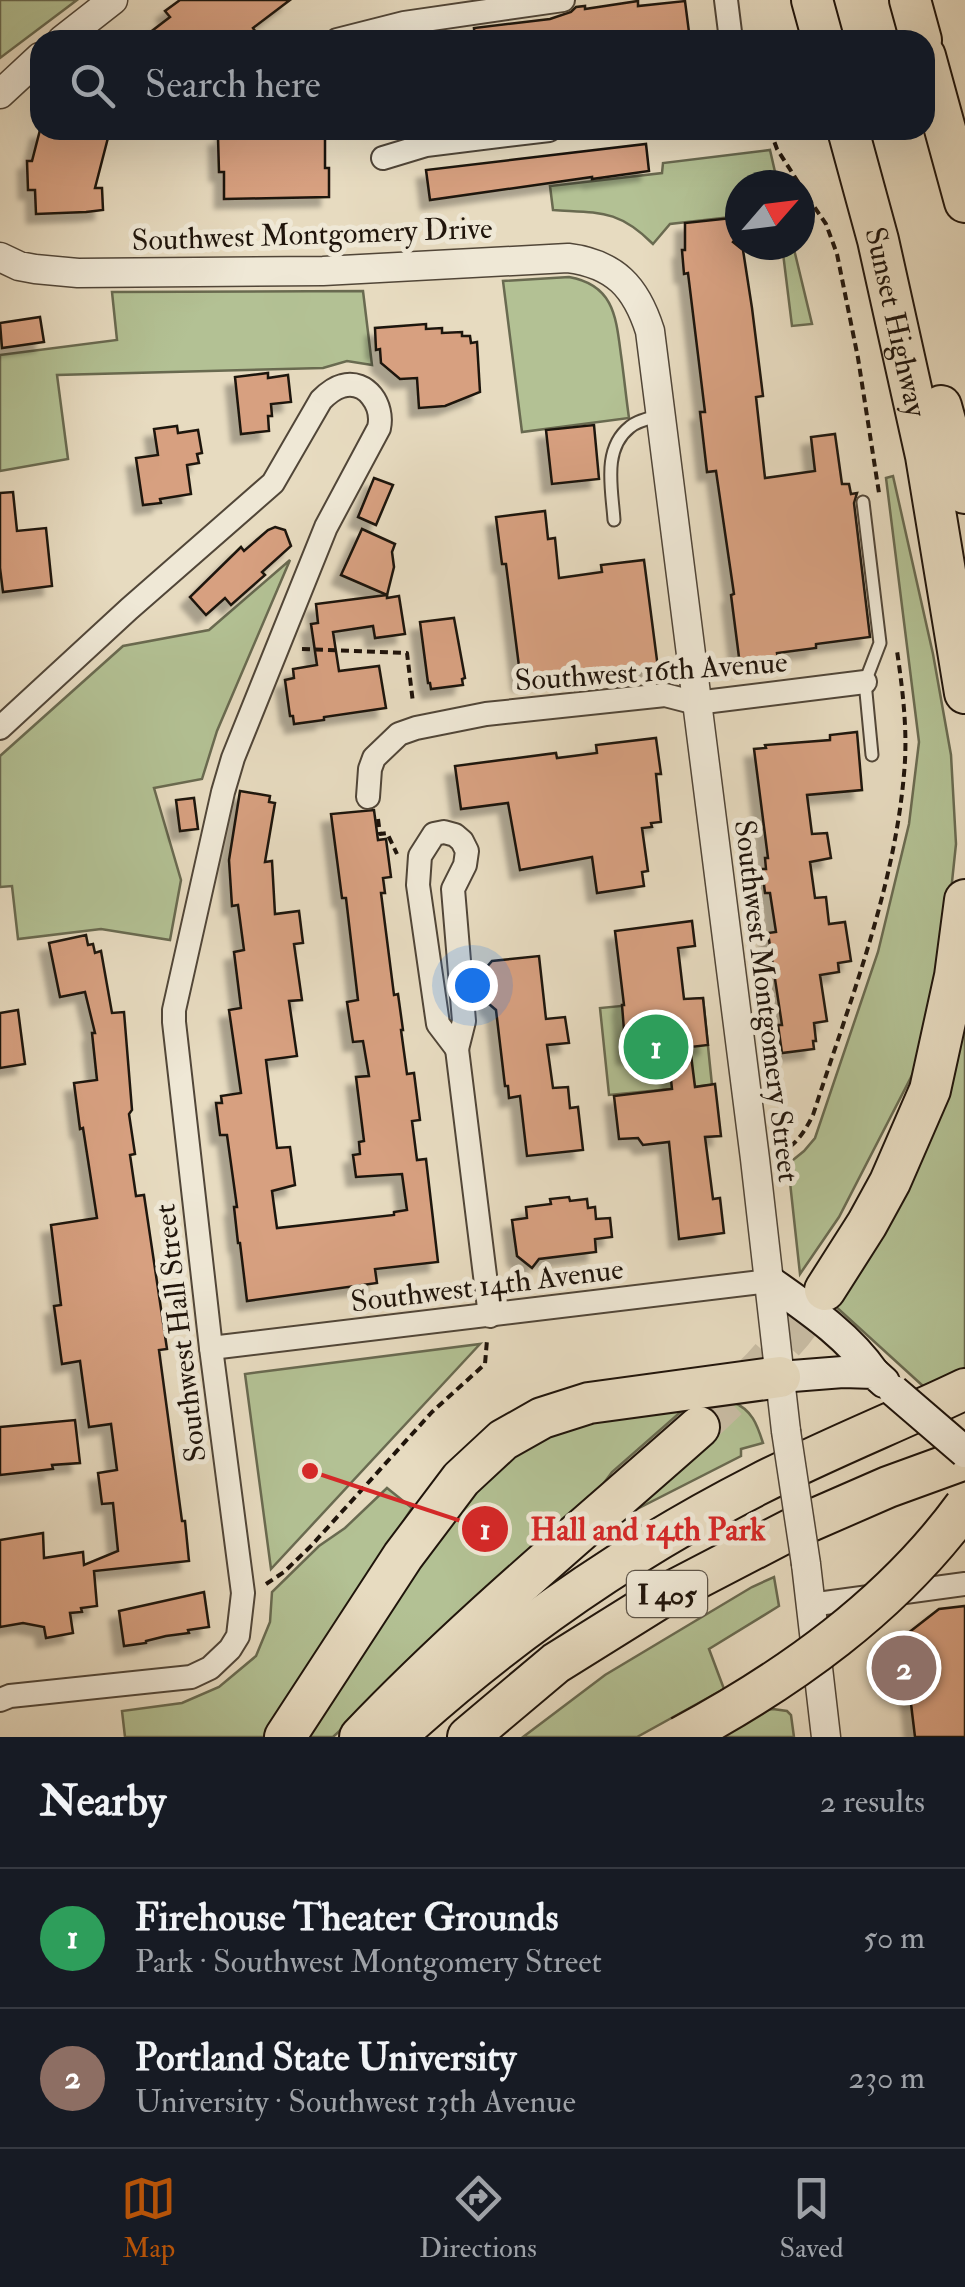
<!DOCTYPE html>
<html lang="en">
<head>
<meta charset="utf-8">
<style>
  :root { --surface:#171b24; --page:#20242c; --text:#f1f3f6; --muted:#9ea1a6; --line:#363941; --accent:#b45309 }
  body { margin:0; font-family:"IM FELL Double Pica",serif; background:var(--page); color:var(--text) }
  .compass { position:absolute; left:725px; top:170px; width:90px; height:90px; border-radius:50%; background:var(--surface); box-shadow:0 10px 40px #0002; rotate:62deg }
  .you { position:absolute; left:472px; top:985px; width:35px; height:35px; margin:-25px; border:8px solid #fff; border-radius:50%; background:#1a73e8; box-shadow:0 0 0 15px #1a73e833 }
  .badge { display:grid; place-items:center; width:65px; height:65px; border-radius:50%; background:var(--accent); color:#fff; font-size:32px; font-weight:700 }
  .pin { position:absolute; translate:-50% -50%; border:5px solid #fff; box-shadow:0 2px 10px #0006 }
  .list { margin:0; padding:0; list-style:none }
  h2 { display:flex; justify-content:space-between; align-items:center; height:130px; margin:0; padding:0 40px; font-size:42px }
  h2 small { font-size:32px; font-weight:400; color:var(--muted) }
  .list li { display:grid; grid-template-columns:65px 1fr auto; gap:30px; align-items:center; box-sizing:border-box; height:140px; padding:0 40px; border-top:2px solid var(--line) }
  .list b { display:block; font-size:38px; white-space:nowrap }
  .list p { margin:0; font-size:32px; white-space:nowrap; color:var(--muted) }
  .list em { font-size:32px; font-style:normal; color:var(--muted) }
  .icon { flex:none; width:55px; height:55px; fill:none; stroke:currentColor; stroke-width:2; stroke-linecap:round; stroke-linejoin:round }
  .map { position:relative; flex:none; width:965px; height:1737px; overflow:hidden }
  .search { position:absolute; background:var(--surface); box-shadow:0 10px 40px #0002; left:30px; right:30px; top:30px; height:110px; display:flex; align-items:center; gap:25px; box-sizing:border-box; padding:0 35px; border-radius:30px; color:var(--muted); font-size:38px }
  .sheet { height:410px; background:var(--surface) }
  nav { display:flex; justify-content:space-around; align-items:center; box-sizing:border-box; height:140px; border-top:2px solid var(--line); background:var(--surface); font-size:28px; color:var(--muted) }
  nav a { display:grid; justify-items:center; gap:5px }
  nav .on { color:var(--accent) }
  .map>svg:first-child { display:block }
  .green { fill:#b3c194; stroke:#696a50; stroke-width:2.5 }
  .building { fill:#d7a080; stroke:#1f140b; stroke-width:2.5; filter:url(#shadow) }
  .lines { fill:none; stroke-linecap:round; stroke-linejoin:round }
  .motorway-tunnel { stroke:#c9bda5; stroke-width:40; stroke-dasharray:40 20; stroke-linecap:butt }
  .service-casing { stroke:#514638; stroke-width:15 }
  .minor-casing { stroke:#514638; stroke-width:26 }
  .tertiary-casing { stroke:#514638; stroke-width:31 }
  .secondary-casing { stroke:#1f140b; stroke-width:34 }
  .motorway-casing { stroke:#1f140b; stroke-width:44 }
  .path { stroke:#1f140b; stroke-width:4; stroke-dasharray:8 5; stroke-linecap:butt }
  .service { stroke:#efe8d6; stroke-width:11 }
  .minor { stroke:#efe8d6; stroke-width:22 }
  .tertiary { stroke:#efe8d6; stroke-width:28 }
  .secondary { stroke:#efe8d6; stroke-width:30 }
  .motorway { stroke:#e7dbc0; stroke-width:40 }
  .tertiary-bridge-casing { stroke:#514638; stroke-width:31; stroke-linecap:butt }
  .secondary-bridge-casing { stroke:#1f140b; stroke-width:34; stroke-linecap:butt }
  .motorway-bridge-casing { stroke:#1f140b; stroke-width:44; stroke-linecap:butt }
  .tertiary-bridge { stroke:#efe8d6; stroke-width:28 }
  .secondary-bridge { stroke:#efe8d6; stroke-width:30 }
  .motorway-bridge { stroke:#e7dbc0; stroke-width:40 }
  .labels { text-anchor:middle; stroke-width:10; stroke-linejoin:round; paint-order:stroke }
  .shield { fill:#efe8d6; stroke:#5d5448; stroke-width:2.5 }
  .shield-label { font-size:28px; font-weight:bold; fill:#1f140b }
  .street-label { font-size:30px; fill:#1f140b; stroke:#efe8d6 }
  .leader { fill:none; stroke:#d62828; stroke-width:4 }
  .callout-dot { fill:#d62828; stroke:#efe8d6; stroke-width:4 }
  .mark-label { font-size:30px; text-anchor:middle; font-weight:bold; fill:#fff }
  .callout-label { font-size:32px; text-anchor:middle; font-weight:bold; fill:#d62828; stroke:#efe8d6; stroke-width:10; stroke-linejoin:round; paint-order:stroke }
</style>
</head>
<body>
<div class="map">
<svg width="965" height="1737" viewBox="0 0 965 1737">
  <defs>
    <filter id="shadow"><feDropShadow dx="-9" dy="9" stdDeviation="2.5" flood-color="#0004"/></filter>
  </defs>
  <rect width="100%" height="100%" fill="#e7dbc0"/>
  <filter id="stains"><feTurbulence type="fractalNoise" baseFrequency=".002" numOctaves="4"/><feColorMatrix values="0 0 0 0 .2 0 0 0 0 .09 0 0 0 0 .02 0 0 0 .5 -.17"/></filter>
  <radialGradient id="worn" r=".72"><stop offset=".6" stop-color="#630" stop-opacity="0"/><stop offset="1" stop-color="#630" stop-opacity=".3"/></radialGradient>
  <g class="green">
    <path d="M0,0H77L0,58Z"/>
    <path d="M770,150L778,185H740V216L670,224L653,244C618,209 599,213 553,210L550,186L662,173L663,163Z"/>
    <path d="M782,245H793L812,324L792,326Z"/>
    <path d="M569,277C614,285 616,317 621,355C624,376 626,397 629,418L522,432L503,281Z"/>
    <path d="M363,291L372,365L347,361L323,368L57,375L68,459L0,471V355L117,340L112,292Z"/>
    <path d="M893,476L933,654L951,755L956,844L944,958L926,1048L839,1217L800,1274L788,1164L804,1151L815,1138L878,952L909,824L919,742L886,478Z"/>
    <path d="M290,560L217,731L202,779L154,788L181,880L170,940L101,929L18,939L12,886L0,887V756L123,646L209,630Z"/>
    <path d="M703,998L712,1085L609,1095L600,1008Z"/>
    <path d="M965,1009V1372L923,1386L834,1305Z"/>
    <path d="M480,1344L271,1569L245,1374Z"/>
    <path d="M733,1402C752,1410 757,1424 763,1443L741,1449V1456L635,1510L633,1508L708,1434L684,1409L612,1472L592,1499L333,1737H306L443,1530L506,1459L572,1423Z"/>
    <path d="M387,1488L412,1508L264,1737H125L122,1711L182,1703L219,1687L256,1656L270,1622L272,1592L319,1546L345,1528Z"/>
    <path d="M774,1577L779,1606L709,1649L724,1689L637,1737H523L605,1675L752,1587Z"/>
    <path d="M773,1709L787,1711L791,1715L794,1737H714L757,1712Z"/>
  </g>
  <g class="building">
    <path d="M180,0H290L253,28L261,40H140L170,17L165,11Z"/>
    <path d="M638,1V6L685,1L690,40H651L650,35L617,40H475L474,28L550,19L571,12L576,7L585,6V9Z"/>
    <path d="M40,130H110L95,188H102L103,210L86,212L36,214L35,190H28L27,161H32Z"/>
    <path d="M225,130H320V137H325V168H329V197L224,199V172H219L218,137H225Z"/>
    <path d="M646,144L649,171L592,179V177L430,200L426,170Z"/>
    <path d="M732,218L739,223L740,233L733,242L743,250L752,308L763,396L756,397L765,478L815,471L811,437L835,434L842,484H849L851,494L857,493L854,503L870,637L816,644V648L777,653L778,660L740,665L731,595L734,594L716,471L707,472L700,412H705L688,273L684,274L682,250H685V223Z"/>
    <path d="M40,317L44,342L2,348L0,323Z"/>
    <path d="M426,324V329L442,328V333L462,332V336H470L471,343L477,342L480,392L445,406L419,408L417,378L400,379L381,363L380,349L376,350L375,328Z"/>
    <path d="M268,373V378L288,375L291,402L271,404L272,416H268L269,431L241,434L235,377Z"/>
    <path d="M594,425L599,479L552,484L546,430Z"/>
    <path d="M177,426L178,433L198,430L202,453L197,454L199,463L187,465L191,494L160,499L161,503L143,505L136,458L158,455L154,429Z"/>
    <path d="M374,478L393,485L376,525L358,517Z"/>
    <path d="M13,492L17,531L46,528L52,586L3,592L0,568V493Z"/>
    <path d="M545,511L548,539L555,538L559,578L602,572L601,565L644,560L658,668L615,674L614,670L521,682L506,564H502L496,517Z"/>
    <path d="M275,527L285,530L291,546L262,572L265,575L231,605L225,598L206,615L190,597L241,547L244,551L268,530Z"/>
    <path d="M362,529L395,544L392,552L394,567L387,595L341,575Z"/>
    <path d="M387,595V598L399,596L405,634L375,638L373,626L333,632L339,671L379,666L386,708L324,717V720L294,724L293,716H290L285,680L294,678L293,669L317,665L311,624L318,623L316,604Z"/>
    <path d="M454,618L465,678L462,679L463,685L431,689L430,683H428L420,622Z"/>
    <path d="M857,732L862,790L807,795L812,834L827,833L831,858L810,862L815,898L826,897L829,924L845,922L851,961L838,963L839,972L820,975L827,1021L814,1023L816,1041H813L814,1049L782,1053L778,1025H782L768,933L776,932L770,893H765L762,869H766L765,858H768L754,749L766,748L765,745L830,740V735Z"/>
    <path d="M656,738L661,774H656L661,822L651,823L652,827L642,828L648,871L642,872L644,886L597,893L592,857L520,870L508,803L461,809L455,766L556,753L557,758L597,753L596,745Z"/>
    <path d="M240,791L270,796L269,802L275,803L265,862L272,861L275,914L299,911L303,943L294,944L302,1000L289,1001L297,1056L266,1060L277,1148L290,1147L295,1185L272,1191L277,1228L394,1215V1212L407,1210L402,1174L356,1177L353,1155L360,1154L359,1142L364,1141L356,1077L369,1076L363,1041L353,1042L347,1002L358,1000L346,898H342L331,814L374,810L378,840L386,839L391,877L383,878L385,893H381L394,995L398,994L403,1030H401L407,1074L414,1073L420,1120L412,1121L417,1160L426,1159L438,1262L375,1269L377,1283L247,1301L240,1243H238L234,1207H237L227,1135H220L216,1103H222L221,1096L241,1093L229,1010L241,1008L234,952L244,950L238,905L232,906L229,860Z"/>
    <path d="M194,798L198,829L180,831L176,800Z"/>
    <path d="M692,921L695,946L678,948L684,999L703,998L708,1045L690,1047L695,1087L715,1084L721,1136L705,1137L713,1199L720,1198L724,1233L679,1239L669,1142L643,1145L638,1138L619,1139L614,1096L672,1089L668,1051L626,1055L622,1005H624L615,931Z"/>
    <path d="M86,935L88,945L93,944L95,953L101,951L112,1013L124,1012L132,1110L129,1114L135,1154L130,1155L136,1196L144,1195L167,1349L159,1350L182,1521H185L189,1561L94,1571L97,1606L81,1608L82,1612L70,1613L73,1633L46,1638L44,1627L23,1623L0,1627V1540L43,1533L44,1558L83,1552L84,1565L118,1551L113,1503L102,1504L98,1473L117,1470L111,1424L89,1427L80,1361L62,1364L54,1306L61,1305L51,1225L97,1218L83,1128L80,1129L74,1083L97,1080L92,1033H95L85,992L60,997L49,943Z"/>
    <path d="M539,956L546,1019L565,1017L569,1043L547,1045L553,1088L568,1087L570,1108L578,1107L583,1150L527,1156L520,1096L509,1098L508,1086H505L496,1010L489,1004L485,969L492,961Z"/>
    <path d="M18,1010L25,1064L0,1068V1013Z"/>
    <path d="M569,1197L570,1201L587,1199L588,1208L595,1207L596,1219L610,1218L612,1237L595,1239L596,1252L539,1259L532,1268L517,1256L512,1220L527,1218L526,1207L551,1204L550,1199Z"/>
    <path d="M75,1420L80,1463L52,1465L53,1469L0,1475V1427Z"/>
    <path d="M204,1592L209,1627L188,1630L189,1633L166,1636L146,1641V1643L124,1646L119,1611Z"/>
    <path d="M965,1606V1737H915L903,1637L939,1609Z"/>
  </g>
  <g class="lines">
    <path class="motorway-tunnel" d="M699,1427L761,1368L792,1333L825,1290"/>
    <defs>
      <g id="service">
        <path d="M863,502L880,643L865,682L872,755"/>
        <path d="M614,520C612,489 602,449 630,427C638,420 651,418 661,415"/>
      </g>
      <g id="minor">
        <path d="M726,0L731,40"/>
        <path d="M337,40L404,23L563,0"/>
        <path d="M383,158L426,145L549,130"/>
        <path d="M0,728L129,609L273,483L321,400C327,394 334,388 342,386C367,379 384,406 379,428L326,527L233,758L223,792L174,1010V1022L211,1348L243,1593L238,1636L230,1649L210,1668L191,1677L10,1696L0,1700"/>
        <path d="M368,797L370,769L374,758L399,734L416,728L486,714L665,695L696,703L865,682"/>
        <path d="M444,832L455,835L462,841L467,851L465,865L453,889L464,1021L457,1049L438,1024L418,885L420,856L434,834Z"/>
        <path d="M457,1049L490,1316"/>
        <path d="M211,1348L769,1281"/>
        <path d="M810,1605L965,1584"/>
      </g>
      <g id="tertiary">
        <path d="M62,40L113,0"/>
        <path d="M0,94L40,57"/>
        <path d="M0,257L19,266L35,269L78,273L323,271L568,258C615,264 636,287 650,331L755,1159L786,1431"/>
        <path d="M806,1564L826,1737"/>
      </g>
      <g id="secondary">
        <path d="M769,1281C807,1308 848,1335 874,1373"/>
        <path d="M780,1377L843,1372L874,1373L884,1382"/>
      </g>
      <g id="motorway">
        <path d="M812,0L823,40"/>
        <path d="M910,0L921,40"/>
        <path d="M925,56L965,202"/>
        <path id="s1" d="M848,130L878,240L926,456L965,693"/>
        <path d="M941,406L965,493"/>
        <path d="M825,1290L867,1224L890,1182L930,1090L955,976L965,900"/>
        <path d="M285,1737L403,1556L461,1479L503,1440L542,1418L589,1403L780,1377"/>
        <path d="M360,1737C466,1626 584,1529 699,1427"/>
        <path d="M395,1737C504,1637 626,1552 757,1485C825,1450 896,1422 965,1389"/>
        <path d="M468,1737L556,1663L665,1595L794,1528L888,1487L965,1459"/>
      </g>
    </defs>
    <use href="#service" class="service-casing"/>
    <use href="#minor" class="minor-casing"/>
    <use href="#tertiary" class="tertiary-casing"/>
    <use href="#secondary" class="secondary-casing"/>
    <use href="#motorway" class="motorway-casing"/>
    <g class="path">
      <path d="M770,130L777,149L800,185"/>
      <path d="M800,186L826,224L837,254L858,358L879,493"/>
      <path d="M302,649L407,653L413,703"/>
      <path d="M378,819L380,834L387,833L397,854"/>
      <path d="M779,1153C796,1146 805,1131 813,1115C849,1003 894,891 904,774C908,733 903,692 897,651"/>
      <path d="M266,1584L284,1572L311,1546L432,1412L485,1364L487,1340"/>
    </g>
    <use href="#service" class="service"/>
    <use href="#minor" class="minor"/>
    <use href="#tertiary" class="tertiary"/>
    <use href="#secondary" class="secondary"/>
    <use href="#motorway" class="motorway"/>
    <defs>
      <path id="tertiary-bridge" d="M786,1431L806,1564"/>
      <path id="secondary-bridge" d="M894,1391L965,1452"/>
      <path id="motorway-bridge" d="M681,1737C789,1679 892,1606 965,1506"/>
    </defs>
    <use href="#tertiary-bridge" class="tertiary-bridge-casing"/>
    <use href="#secondary-bridge" class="secondary-bridge-casing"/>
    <use href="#motorway-bridge" class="motorway-bridge-casing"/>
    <use href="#tertiary-bridge" class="tertiary-bridge"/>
    <use href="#secondary-bridge" class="secondary-bridge"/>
    <use href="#motorway-bridge" class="motorway-bridge"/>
  </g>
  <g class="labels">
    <rect class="shield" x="627" y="1571" width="80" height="46" rx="8"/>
    <g class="shield-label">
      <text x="667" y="1604">I 405</text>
    </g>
    <g class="street-label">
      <text transform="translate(312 234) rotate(-2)" y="10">Southwest Montgomery Drive</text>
      <text dy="10" stroke="none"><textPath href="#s1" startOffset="198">Sunset Highway</textPath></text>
      <text transform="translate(651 671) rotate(-4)" y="10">Southwest 16th Avenue</text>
      <text transform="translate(767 1001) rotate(83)" y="10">Southwest Montgomery Street</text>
      <text transform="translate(487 1285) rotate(-7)" y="10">Southwest 14th Avenue</text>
      <text transform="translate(180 1333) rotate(-97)" y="10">Southwest Hall Street</text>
    </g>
  </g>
  <path class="leader" d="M310 1471L485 1529"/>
  <g class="callout-dot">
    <circle cx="310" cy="1471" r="10"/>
    <circle cx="485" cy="1529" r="25"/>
  </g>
  <g class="mark-label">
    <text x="485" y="1539">1</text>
  </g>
  <g class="callout-label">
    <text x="648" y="1540">Hall and 14th Park</text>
  </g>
  <rect width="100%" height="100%" filter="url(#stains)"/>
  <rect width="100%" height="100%" fill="url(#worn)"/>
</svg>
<svg class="compass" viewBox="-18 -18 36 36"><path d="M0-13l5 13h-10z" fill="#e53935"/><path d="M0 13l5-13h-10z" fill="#9ea1a6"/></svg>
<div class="you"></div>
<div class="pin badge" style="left:656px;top:1047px;background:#2e9e5b">1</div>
<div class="pin badge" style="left:904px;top:1668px;background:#8d6e63">2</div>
<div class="search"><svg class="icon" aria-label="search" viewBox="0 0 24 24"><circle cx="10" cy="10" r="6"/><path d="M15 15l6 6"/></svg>Search here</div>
</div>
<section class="sheet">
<h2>Nearby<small>2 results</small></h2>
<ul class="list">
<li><span class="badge" style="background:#2e9e5b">1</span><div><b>Firehouse Theater Grounds</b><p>Park · Southwest Montgomery Street</p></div><em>50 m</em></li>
<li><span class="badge" style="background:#8d6e63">2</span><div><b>Portland State University</b><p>University · Southwest 13th Avenue</p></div><em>230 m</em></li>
</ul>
</section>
<nav>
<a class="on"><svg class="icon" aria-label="map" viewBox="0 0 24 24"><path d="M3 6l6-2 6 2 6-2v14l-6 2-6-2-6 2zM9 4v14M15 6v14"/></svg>Map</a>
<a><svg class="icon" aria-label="directions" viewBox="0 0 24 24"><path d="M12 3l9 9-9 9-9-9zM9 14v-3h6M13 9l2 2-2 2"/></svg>Directions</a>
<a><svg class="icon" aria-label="saved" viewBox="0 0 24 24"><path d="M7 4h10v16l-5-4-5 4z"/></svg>Saved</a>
</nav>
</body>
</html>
